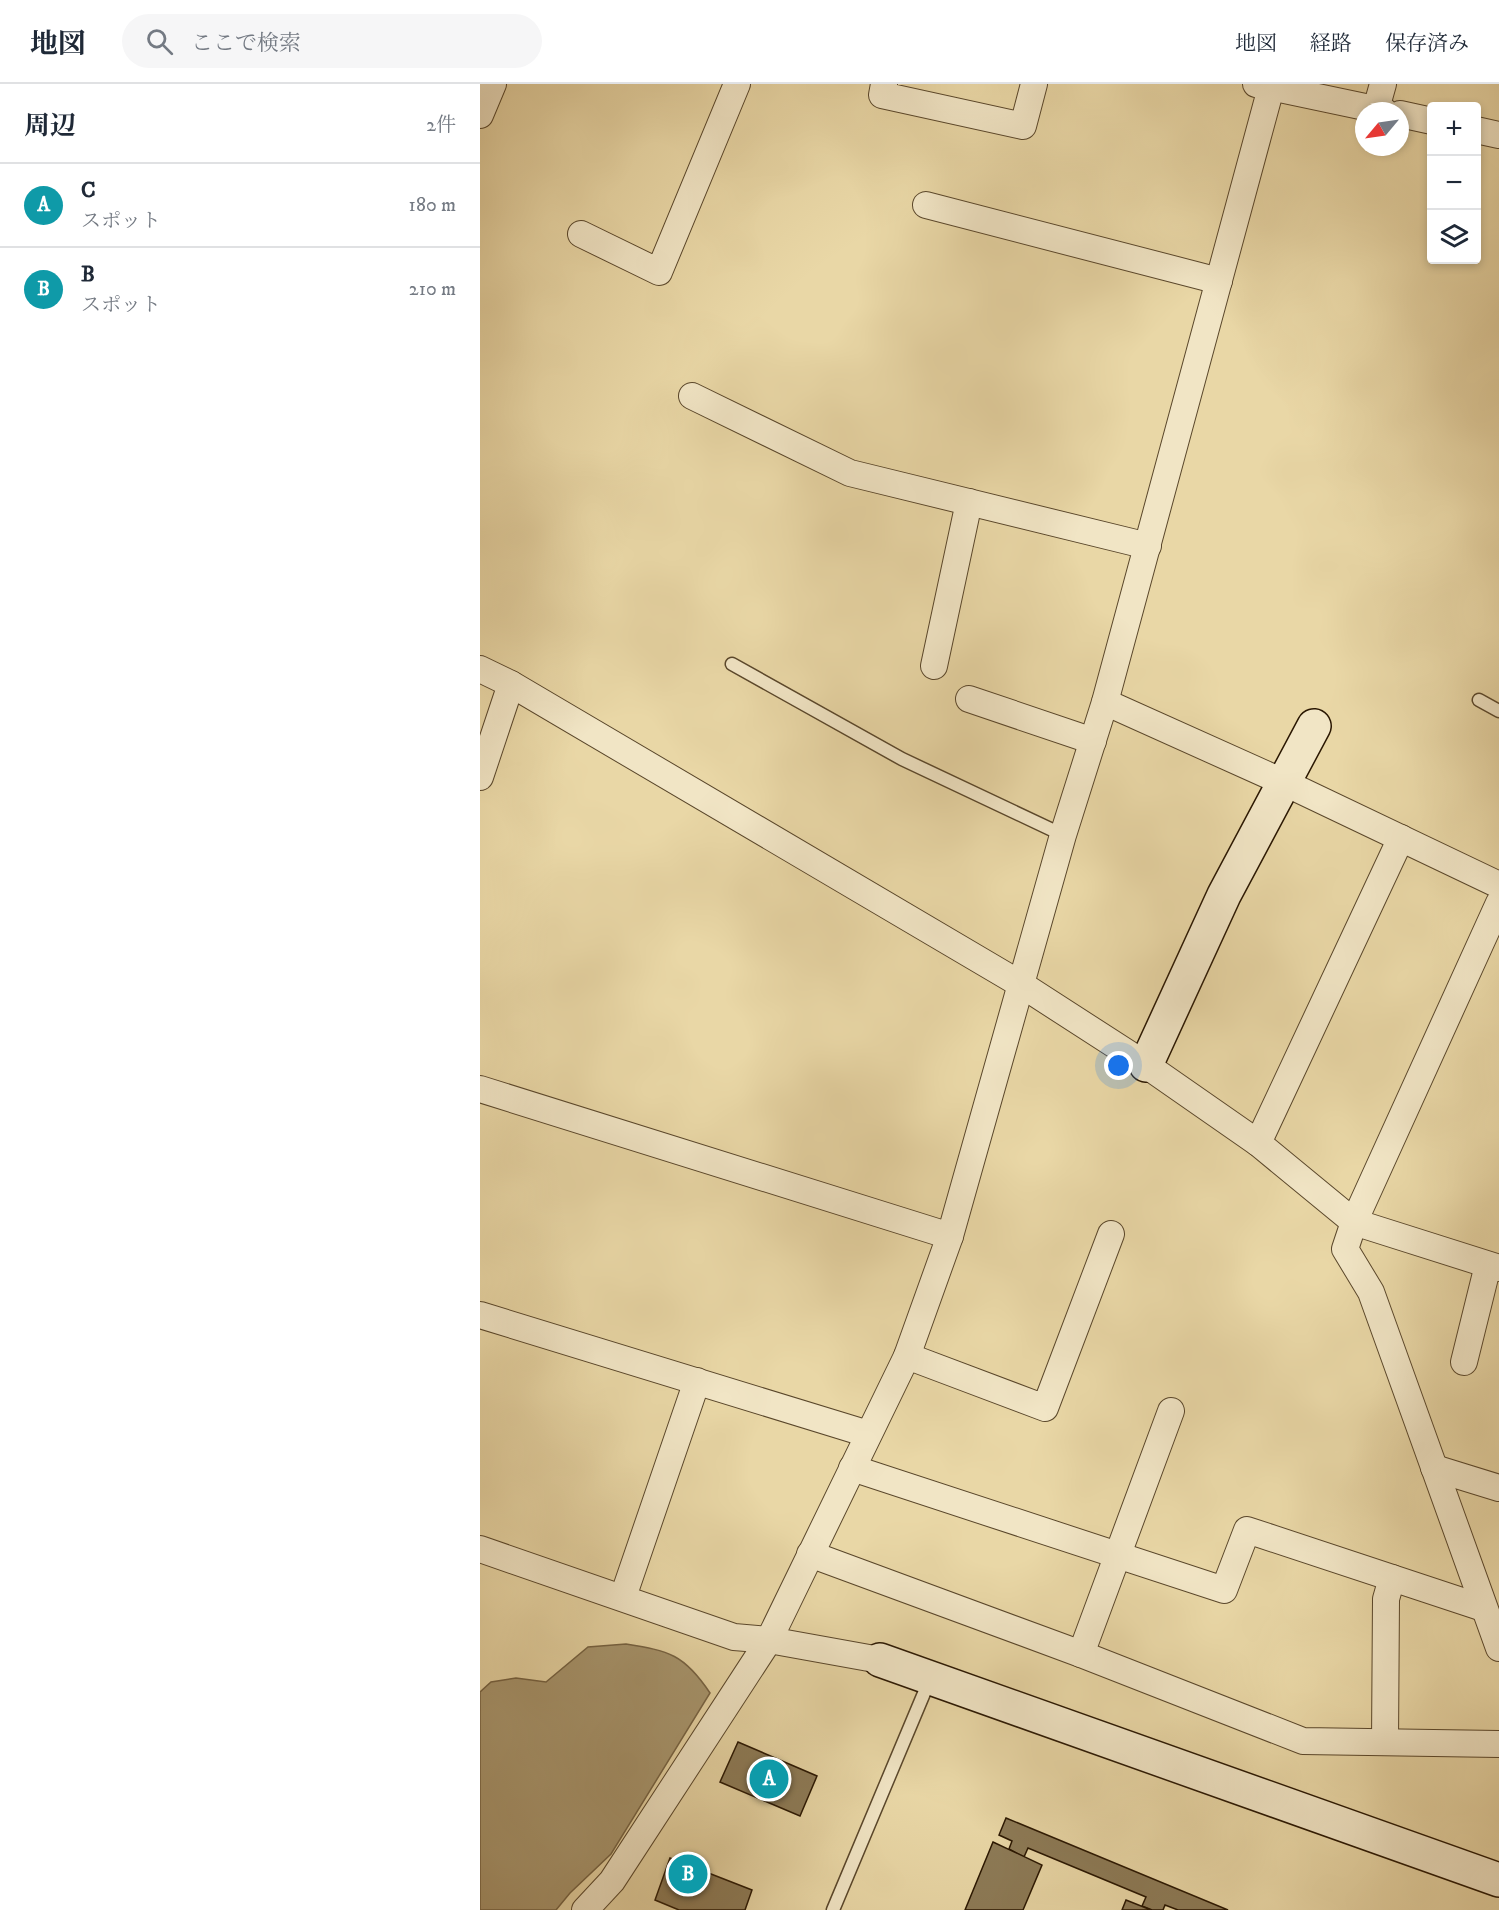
<!DOCTYPE html>
<html lang="ja">
<head>
<meta charset="utf-8">
<style>
  :root { --surface:#fff; --page:#f6f6f7; --text:#1f2937; --muted:#747a83; --line:#e0e1e3; --accent:#8f2418 }
  body { margin:0; font-family:"IM FELL DW Pica","Noto Serif JP",serif; background:var(--page); color:var(--text) }
  .controls { position:absolute; right:18px; top:18px; display:grid; overflow:hidden; border-radius:6px; box-shadow:0 3px 9px #0003 }
  .controls button { width:54px; height:54px; display:grid; place-items:center; padding:0; border:0; border-bottom:2px solid var(--line); background:var(--surface); color:var(--text); font:30px sans-serif }
  .compass { position:absolute; left:875px; top:18px; width:54px; height:54px; border-radius:50%; background:var(--surface); box-shadow:0 3px 9px #0003; rotate:241deg }
  .you { position:absolute; left:639px; top:982px; width:21px; height:21px; margin:-15px; border:4px solid #fff; border-radius:50%; background:#1a73e8; box-shadow:0 0 0 9px #1a73e833 }
  .badge { display:grid; place-items:center; width:39px; height:39px; border-radius:50%; background:var(--accent); color:#fff; font-size:20px; font-weight:700 }
  .pin { position:absolute; translate:-50% -50%; border:3px solid #fff; box-shadow:0 2px 6px #0006 }
  .list { margin:0; padding:0; list-style:none }
  h2 { display:flex; justify-content:space-between; align-items:center; height:78px; margin:0; padding:0 24px; font-size:26px }
  h2 small { font-size:20px; font-weight:400; color:var(--muted) }
  .list li { display:grid; grid-template-columns:39px 1fr auto; gap:18px; align-items:center; box-sizing:border-box; height:84px; padding:0 24px; border-top:2px solid var(--line) }
  .list b { display:block; font-size:22px; white-space:nowrap }
  .list p { margin:0; font-size:20px; white-space:nowrap; color:var(--muted) }
  .list em { font-size:20px; font-style:normal; color:var(--muted) }
  .icon { flex:none; width:33px; height:33px; fill:none; stroke:currentColor; stroke-width:2; stroke-linecap:round; stroke-linejoin:round }
  .map { position:relative; flex:none; width:1019px; height:1826px; overflow:hidden }
  header { display:flex; align-items:center; gap:36px; box-sizing:border-box; height:84px; padding:0 30px; background:var(--surface); border-bottom:2px solid var(--line) }
  header strong { font-size:28px }
  nav { display:flex; gap:33px; margin-inline-start:auto; font-size:21px }
  .search { width:420px; height:54px; background:var(--page); display:flex; align-items:center; gap:15px; box-sizing:border-box; padding:0 21px; border-radius:33px; color:var(--muted); font-size:22px }
  main { display:flex }
  aside { flex:1; background:var(--surface) }
  .map>svg:first-child { display:block }
  .water { fill:#a8966e; stroke:#766343; stroke-width:1.5 }
  .building { fill:#8d7b57; stroke:#2a1702; stroke-width:1.5 }
  .lines { fill:none; stroke-linecap:round; stroke-linejoin:round }
  .lane-casing { stroke:#5a472b; stroke-width:15 }
  .street-casing { stroke:#5a472b; stroke-width:28 }
  .secondary-casing { stroke:#2a1702; stroke-width:36 }
  .lane { stroke:#f1e5c5; stroke-width:12 }
  .street { stroke:#f1e5c5; stroke-width:26 }
  .secondary { stroke:#f1e5c5; stroke-width:33 }
</style>
</head>
<body>
<header>
<strong>地図</strong>
<div class="search"><svg class="icon" aria-label="search" viewBox="0 0 24 24"><circle cx="10" cy="10" r="6"/><path d="M15 15l6 6"/></svg>ここで検索</div>
<nav><a>地図</a><a>経路</a><a>保存済み</a></nav>
</header>
<main>
<aside>
<h2>周辺<small>2件</small></h2>
<ul class="list">
<li><span class="badge" style="background:#0f9aa8">A</span><div><b>C</b><p>スポット</p></div><em>180 m</em></li>
<li><span class="badge" style="background:#0f9aa8">B</span><div><b>B</b><p>スポット</p></div><em>210 m</em></li>
</ul>
</aside>
<div class="map">
<svg width="1019" height="1826" viewBox="0 0 1019 1826">
  <rect width="100%" height="100%" fill="#e9d7a6"/>
  <filter id="stains"><feTurbulence type="fractalNoise" baseFrequency=".00333" numOctaves="4"/><feColorMatrix values="0 0 0 0 .2 0 0 0 0 .09 0 0 0 0 .02 0 0 0 .5 -.17"/></filter>
  <radialGradient id="worn" r=".72"><stop offset=".6" stop-color="#630" stop-opacity="0"/><stop offset="1" stop-color="#630" stop-opacity=".3"/></radialGradient>
  <path class="water" d="M146,1560C189,1567 204,1570 230,1609L131,1770L90,1809L76,1826H0V1608L11,1598L36,1594L66,1598L108,1563Z"/>
  <g class="building">
    <path d="M258,1658L337,1692L320,1732L240,1698Z"/>
    <path d="M526,1734L748,1826H698L685,1821L683,1826H672L662,1822L666,1813L548,1764L544,1773L529,1765L532,1757L519,1751Z"/>
    <path d="M513,1758L562,1781L543,1826H485Z"/>
    <path d="M190,1774L272,1806L265,1826H199L175,1816Z"/>
    <path d="M646,1816L671,1826H642Z"/>
  </g>
  <g class="lines">
    <defs>
      <g id="lane">
        <path d="M252,580L422,675L583,751"/>
        <path d="M999,616L1019,627"/>
        <path d="M353,1826L450,1595"/>
      </g>
      <g id="street">
        <path d="M404,0L402,11L543,42L554,0"/>
        <path d="M776,0L904,27"/>
        <path d="M896,25L903,0"/>
        <path d="M920,30L952,37"/>
        <path d="M0,31L13,0"/>
        <path d="M996,46L1019,51"/>
        <path d="M446,121L739,197"/>
        <path d="M101,150L179,188L257,0"/>
        <path d="M212,312L370,389L668,462"/>
        <path d="M454,582L489,418"/>
        <path d="M0,585L31,600L542,901L666,981L778,1059L874,1138L1019,1184"/>
        <path d="M489,615L613,657"/>
        <path d="M625,618L803,698L1019,801"/>
        <path d="M0,693L31,600"/>
        <path d="M1019,819L874,1138L865,1165L891,1208L1019,1564"/>
        <path d="M0,1005L470,1152"/>
        <path d="M778,1059L921,754"/>
        <path d="M0,1231L388,1350"/>
        <path d="M427,1272L565,1324L631,1150"/>
        <path d="M984,1278L1008,1181"/>
        <path d="M372,1384L744,1506L767,1446L1003,1524"/>
        <path d="M954,1384L1019,1404"/>
        <path d="M0,1465L254,1553L289,1556L400,1576"/>
        <path d="M330,1470L601,1570L823,1657L1019,1660"/>
        <path d="M143,1513L217,1297"/>
        <path d="M601,1570L691,1327"/>
        <path d="M905,1658L906,1515L912,1494"/>
        <path d="M105,1826L132,1797L289,1556L427,1272L470,1152L583,751L625,618L792,0"/>
      </g>
      <g id="secondary">
        <path d="M666,981L744,811L834,642"/>
        <path d="M400,1576L1019,1796"/>
      </g>
    </defs>
    <use href="#lane" class="lane-casing"/>
    <use href="#street" class="street-casing"/>
    <use href="#secondary" class="secondary-casing"/>
    <use href="#lane" class="lane"/>
    <use href="#street" class="street"/>
    <use href="#secondary" class="secondary"/>
  </g>
  <rect width="100%" height="100%" filter="url(#stains)"/>
  <rect width="100%" height="100%" fill="url(#worn)"/>
</svg>
<div class="controls">
<button>+</button>
<button>−</button>
<button><svg class="icon" aria-label="layers" viewBox="0 0 24 24"><path d="M12 4l9 5-9 5-9-5zM3 14l9 5 9-5"/></svg></button>
</div>
<svg class="compass" viewBox="-18 -18 36 36"><path d="M0-13l5 13h-10z" fill="#e53935"/><path d="M0 13l5-13h-10z" fill="#747a83"/></svg>
<div class="you"></div>
<div class="pin badge" style="left:289px;top:1695px;background:#0f9aa8">A</div>
<div class="pin badge" style="left:208px;top:1790px;background:#0f9aa8">B</div>
</div>
</main>
</body>
</html>
